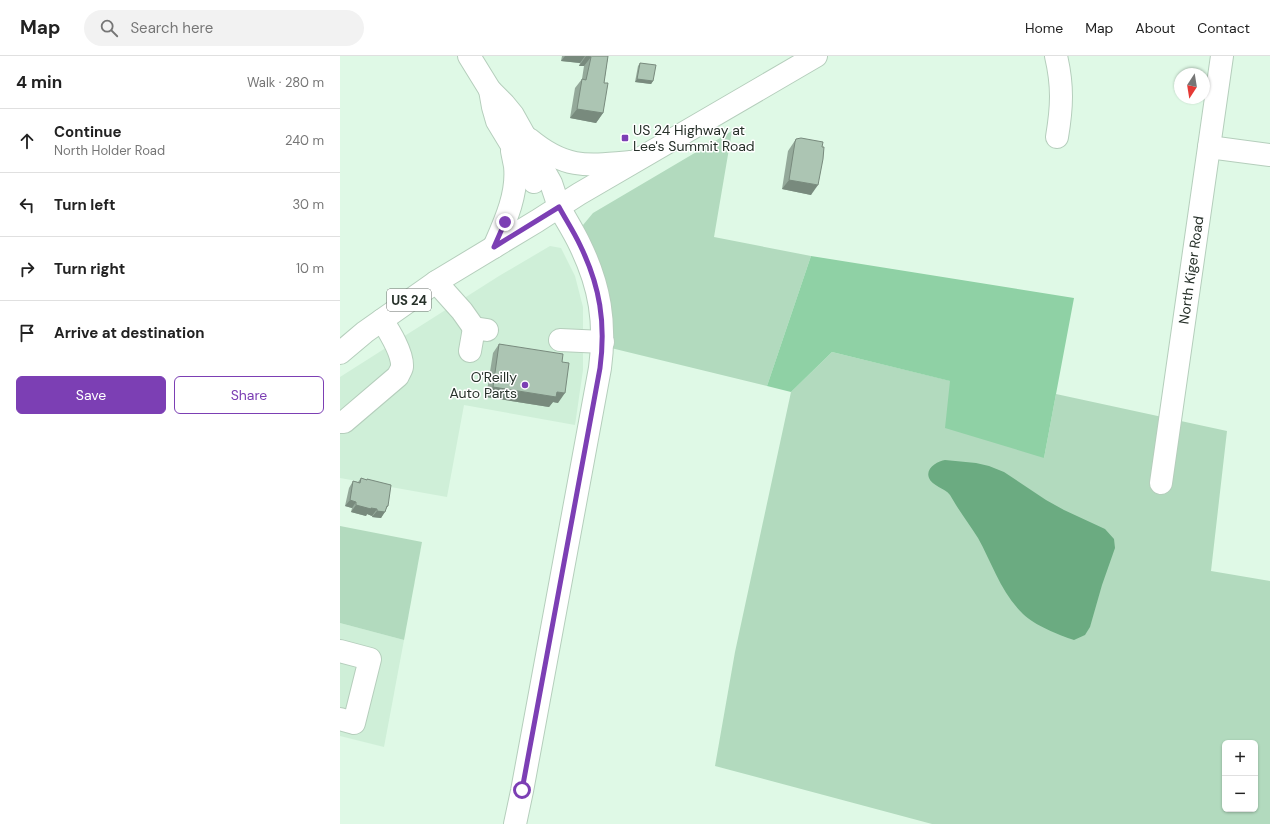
<!DOCTYPE html>
<html lang="en">
<head>
<meta charset="utf-8">
<style>
  :root { --surface:#fff; --page:#f2f2f2; --text:#222; --muted:#767676; --line:#e0e0e0; --accent:#7c3fb4 }
  body { margin:0; font-family:"DM Sans",sans-serif; background:var(--page); color:var(--text) }
  .controls { position:absolute; right:12px; bottom:12px; display:grid; overflow:hidden; border-radius:6px; box-shadow:0 1px 3px #0004 }
  .controls button { width:36px; height:36px; display:grid; place-items:center; padding:0; border:0; border-bottom:1px solid var(--line); background:var(--surface); color:var(--text); font:20px sans-serif }
  .compass { position:absolute; left:834px; top:12px; width:36px; height:36px; border-radius:50%; background:var(--surface); box-shadow:0 1px 3px #0004; rotate:192deg }
  .stop { position:absolute; width:12px; height:12px; margin:-9px; border:3px solid #7c3fb4; border-radius:50%; background:#fff }
  .stop.end { background:#7c3fb4; border-color:#fff; box-shadow:0 1px 4px #0008 }
  .list { margin:0; padding:0; list-style:none }
  h2 { display:flex; justify-content:space-between; align-items:center; height:52px; margin:0; padding:0 16px; font-size:17px }
  h2 small { font-size:13px; font-weight:400; color:var(--muted) }
  .list li { display:grid; grid-template-columns:26px 1fr auto; gap:12px; align-items:center; box-sizing:border-box; height:64px; padding:0 16px; border-top:1px solid var(--line) }
  .list b { display:block; font-size:15px; white-space:nowrap }
  .list p { margin:0; font-size:13px; white-space:nowrap; color:var(--muted) }
  .list em { font-size:13px; font-style:normal; color:var(--muted) }
  .actions { display:flex; gap:8px; padding:12px 16px }
  .actions a { flex:1; padding:9px 0; border:1px solid var(--accent); border-radius:6px; text-align:center; font-size:14px; color:var(--accent) }
  .actions .main { background:var(--accent); color:#fff }
  .icon { flex:none; width:22px; height:22px; fill:none; stroke:currentColor; stroke-width:2; stroke-linecap:round; stroke-linejoin:round }
  .map { position:relative; flex:none; width:930px; height:768px; overflow:hidden }
  header { display:flex; align-items:center; gap:24px; box-sizing:border-box; height:56px; padding:0 20px; background:var(--surface); border-bottom:1px solid var(--line) }
  header strong { font-size:19px }
  nav { display:flex; gap:22px; margin-inline-start:auto; font-size:14px }
  .search { width:280px; height:36px; background:var(--page); display:flex; align-items:center; gap:10px; box-sizing:border-box; padding:0 14px; border-radius:22px; color:var(--muted); font-size:15px }
  main { display:flex }
  aside { flex:1; background:var(--surface) }
  .map>svg:first-child { display:block }
  .built { fill:#cfefd8 }
  .green { fill:#b2dabe; fill-rule:evenodd }
  .forest { fill:#8fd1a5 }
  .water { fill:#6bab81 }
  .lines { fill:none; stroke-linecap:round; stroke-linejoin:round }
  .minor-casing { stroke:#b5cebc; stroke-width:24 }
  .major-casing { stroke:#b5cebc; stroke-width:24 }
  .minor { stroke:#fff; stroke-width:22 }
  .major { stroke:#fff; stroke-width:22 }
  .wall { fill:#94a99a }
  .shaded-wall { fill:#788a7d }
  .building { fill:#acc5b3; stroke:#788a7d }
  .route { stroke:#7c3fb4; stroke-width:5 }
  .poi-dot { fill:#7c3fb4; stroke:#fff; stroke-width:1.5 }
  .labels { text-anchor:middle; stroke-width:3; stroke-linejoin:round; paint-order:stroke }
  .shield { fill:#fff; stroke:#686f6a; stroke-width:1 }
  .shield-label { font-size:13px; font-weight:bold; fill:#27312a }
  .poi-label { font-size:14px; fill:#27312a; stroke:#fff; text-anchor:start }
  .street-label { font-size:14px; fill:#27312a; stroke:#fff }
</style>
</head>
<body>
<header>
<strong>Map</strong>
<div class="search"><svg class="icon" aria-label="search" viewBox="0 0 24 24"><circle cx="10" cy="10" r="6"/><path d="M15 15l6 6"/></svg>Search here</div>
<nav><a>Home</a><a>Map</a><a>About</a><a>Contact</a></nav>
</header>
<main>
<aside>
<h2>4 min<small>Walk · 280 m</small></h2>
<ul class="list">
<li><svg class="icon" aria-label="ahead" viewBox="0 0 24 24"><path d="M12 20V5M6 11l6-6 6 6"/></svg><div><b>Continue</b><p>North Holder Road</p></div><em>240 m</em></li>
<li><svg class="icon" aria-label="left" viewBox="0 0 24 24"><path d="M17 20v-9H6M10 6l-5 5 5 5"/></svg><div><b>Turn left</b></div><em>30 m</em></li>
<li><svg class="icon" aria-label="right" viewBox="0 0 24 24"><path d="M7 20v-9h11M14 6l5 5-5 5"/></svg><div><b>Turn right</b></div><em>10 m</em></li>
<li><svg class="icon" aria-label="arrive" viewBox="0 0 24 24"><path d="M6 21V4h12l-3 4 3 4H6"/></svg><div><b>Arrive at destination</b></div></li>
</ul>
<div class="actions"><a class="main">Save</a><a>Share</a></div>
</aside>
<div class="map">
<svg width="930" height="768" viewBox="0 0 930 768">
  <rect width="100%" height="100%" fill="#dff9e6"/>
  <g class="built">
    <path d="M210,190L221,192L235,220L243,251V314L235,369L124,349L107,441L0,422V321L159,220Z"/>
    <path d="M0,567L64,584L44,691L0,680Z"/>
  </g>
  <g class="green">
    <path d="M392,75L374,181L471,200L427,330L271,292L243,169L253,157Z"/>
    <path d="M492,296L611,325L704,402L716,338L887,375L871,515L930,525V768H592L375,710L395,596L451,336ZM885,687H915V753H885Z"/>
    <path d="M0,470L82,486L64,584L0,567Z"/>
  </g>
  <path class="forest" d="M471,200L734,242L704,402L605,372L610,325L492,296L451,336L427,330Z"/>
  <path class="water" d="M605,404L636,407L649,410L664,416L706,444L724,454L765,473L774,483L775,492L762,529L750,571L745,579L734,584C719,579 694,569 683,558C661,537 652,507 638,482C631,471 623,460 616,449C614,446 612,442 610,439C605,432 592,430 589,422C585,412 598,405 605,404Z"/>
  <g class="lines">
    <defs>
      <g id="minor">
        <path d="M716,0C723,30 722,51 717,81"/>
        <path d="M869,91L930,99"/>
        <path d="M96,226L122,255L134,272"/>
        <path d="M220,284L263,286"/>
        <path d="M130,295L134,272L147,274"/>
        <path d="M0,366H4L58,320C59,317 62,313 62,311C63,297 49,275 42,264"/>
        <path d="M821,427L882,0"/>
        <path d="M0,595L30,603L14,667L0,663"/>
        <path d="M175,768L182,735L260,312C266,267 260,230 240,189C234,176 226,164 219,151"/>
      </g>
      <g id="major">
        <path d="M129,0L150,34L164,48L173,59L211,127L219,151"/>
        <path d="M150,34L153,51L157,65L194,126"/>
        <path d="M189,83C225,113 246,110 290,106"/>
        <path d="M154,191C165,166 178,138 175,110C174,105 173,100 172,95"/>
        <path d="M0,297L25,276L96,226L197,165L239,138L476,0"/>
      </g>
    </defs>
    <use href="#minor" class="minor-casing"/>
    <use href="#major" class="major-casing"/>
    <use href="#minor" class="minor"/>
    <use href="#major" class="major"/>
  </g>
  <g class="wall">
    <path d="M222,0H268L264,27L263,57L256,67L230,62L235,32L242,23L244,10H239L240,7L221,5Z"/>
    <path d="M300,7L313,25L311,28L295,26L298,10Z"/>
    <path d="M456,83L482,91L471,139L442,133L448,95Z"/>
    <path d="M159,288L222,306L218,347L213,346L209,351L146,341L153,297Z"/>
    <path d="M21,422L27,424V423L46,452L41,462L32,461V460L27,458L26,460L11,456L12,452L5,450L9,432L13,425L18,426Z"/>
  </g>
  <g class="shaded-wall">
    <path d="M225,0H245L240,7L221,5Z"/>
    <path d="M246,0L251,1L244,10H239Z"/>
    <path d="M297,23L313,25L311,28L295,26Z"/>
    <path d="M237,53L263,57L256,67L230,62Z"/>
    <path d="M449,124L478,129L471,139L442,133Z"/>
    <path d="M153,331L217,336L225,337L218,347L213,346L209,351L146,341Z"/>
    <path d="M10,444L16,446L12,452L5,450Z"/>
    <path d="M16,449L31,452L37,453L32,460L27,458L26,460L11,456Z"/>
    <path d="M47,450H48L44,456H45L41,462L32,461L37,455Z"/>
  </g>
  <g class="building">
    <path d="M246,0H268L264,27H268L263,57L237,53L242,23L246,24L251,1Z"/>
    <path d="M300,7L316,9L313,25L297,23Z"/>
    <path d="M461,82L483,86L482,91H484L483,103L478,129L449,124L455,86L456,83Z"/>
    <path d="M159,288L223,298L222,306L229,307L225,337L217,336L216,341L153,331Z"/>
    <path d="M21,422L27,424V423L51,429L48,450H47L45,456L37,455V453L31,452V453L16,449V446L10,444L13,425L20,427Z"/>
  </g>
  <g class="lines">
    <path class="route" d="M165,166L154,191L219,151C226,164 234,176 240,189C260,230 266,267 260,312L182,734"/>
  </g>
  <g class="poi-dot">
    <rect x="281" y="78" width="8" height="8" rx="2"/>
    <circle cx="185" cy="329" r="4"/>
  </g>
  <g class="labels">
    <rect class="shield" x="47" y="233" width="44" height="22" rx="3"/>
    <g class="shield-label">
      <text x="69" y="249">US 24</text>
    </g>
    <g class="poi-label">
      <text x="293" y="79">US 24 Highway at<tspan x="293" dy="16">Lee's Summit Road</tspan></text>
      <text x="177" y="326" text-anchor="end">O'Reilly<tspan x="177" dy="16">Auto Parts</tspan></text>
    </g>
    <g class="street-label">
      <text transform="translate(851 214) rotate(-82)" y="5">North Kiger Road</text>
    </g>
  </g>
</svg>
<div class="controls">
<button>+</button>
<button>−</button>
</div>
<svg class="compass" viewBox="-18 -18 36 36"><path d="M0-13l5 13h-10z" fill="#e53935"/><path d="M0 13l5-13h-10z" fill="#767676"/></svg>
<div class="stop" style="left:182px;top:734px"></div>
<div class="stop end" style="left:165px;top:166px"></div>
</div>
</main>
</body>
</html>
